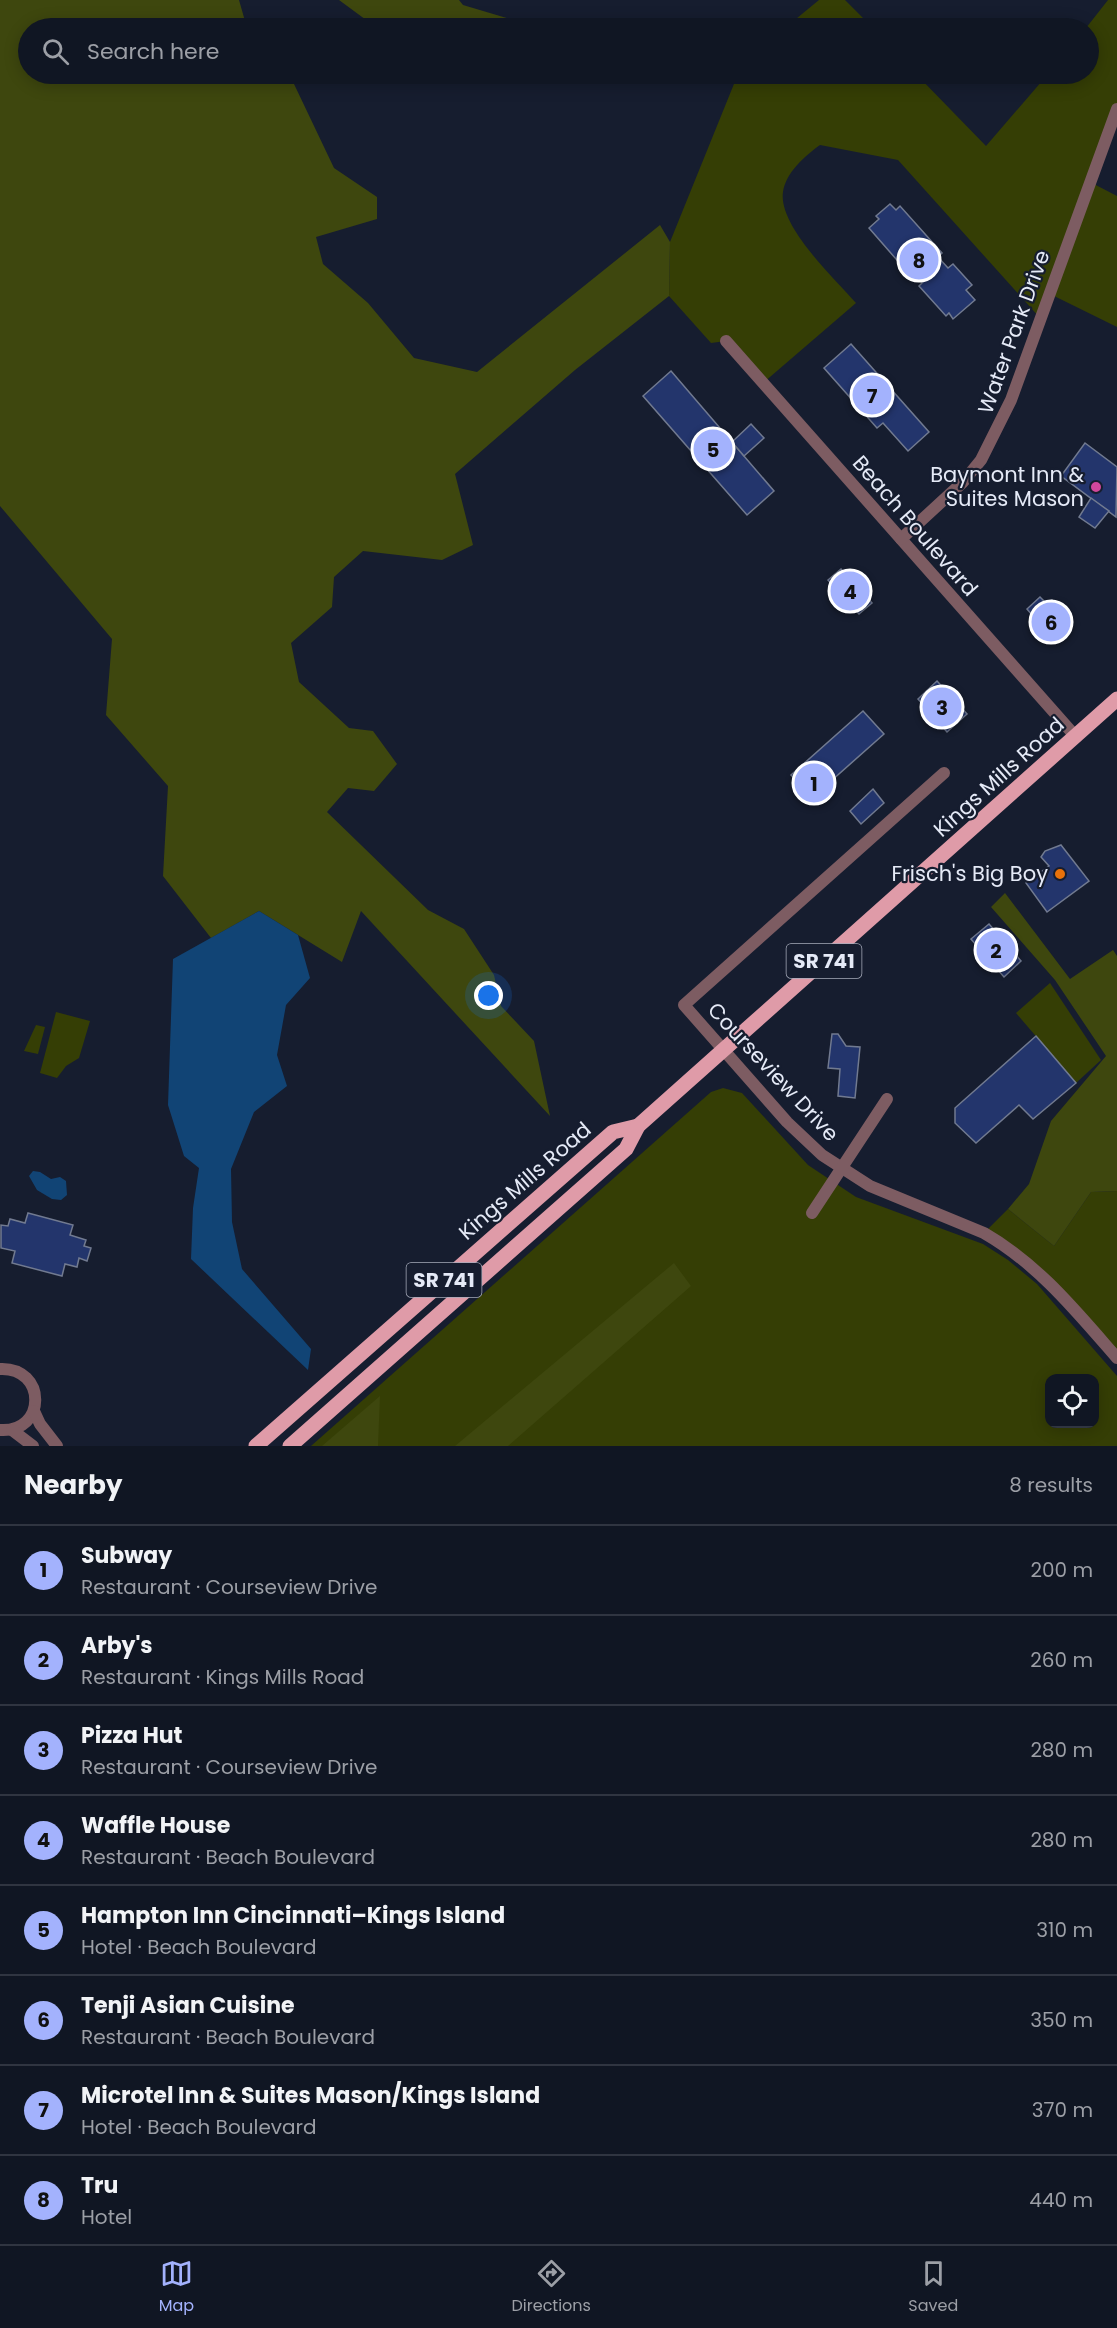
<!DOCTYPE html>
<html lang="en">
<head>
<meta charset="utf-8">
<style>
  :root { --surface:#101623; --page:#191f2b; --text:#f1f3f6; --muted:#9c9fa6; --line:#303541; --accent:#a3b2fd }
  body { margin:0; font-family:Poppins,sans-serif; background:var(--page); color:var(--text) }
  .controls { position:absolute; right:18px; bottom:18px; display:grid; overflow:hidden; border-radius:12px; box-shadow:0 3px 15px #0003 }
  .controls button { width:54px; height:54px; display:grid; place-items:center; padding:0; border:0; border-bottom:2px solid var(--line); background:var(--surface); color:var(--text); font:30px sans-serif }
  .you { position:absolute; left:489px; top:996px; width:21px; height:21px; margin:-15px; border:4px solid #fff; border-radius:50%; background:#1a73e8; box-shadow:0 0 0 9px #1a73e833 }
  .badge { display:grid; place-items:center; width:39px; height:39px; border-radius:50%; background:var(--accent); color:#111; font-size:20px; font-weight:700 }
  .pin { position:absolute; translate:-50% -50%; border:3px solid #fff; box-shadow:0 2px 6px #0006 }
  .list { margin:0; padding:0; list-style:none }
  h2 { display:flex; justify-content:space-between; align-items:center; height:78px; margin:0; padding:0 24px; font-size:26px }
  h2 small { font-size:20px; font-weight:400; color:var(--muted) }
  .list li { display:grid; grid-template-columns:39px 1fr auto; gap:18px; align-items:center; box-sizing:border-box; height:90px; padding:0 24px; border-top:2px solid var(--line) }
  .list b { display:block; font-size:22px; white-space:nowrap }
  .list p { margin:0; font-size:20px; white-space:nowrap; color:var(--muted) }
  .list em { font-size:20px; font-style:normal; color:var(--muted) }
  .icon { flex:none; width:33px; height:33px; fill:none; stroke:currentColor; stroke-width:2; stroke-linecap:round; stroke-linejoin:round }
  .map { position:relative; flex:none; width:1117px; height:1446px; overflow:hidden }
  .search { position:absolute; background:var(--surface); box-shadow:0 3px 15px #0003; left:18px; right:18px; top:18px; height:66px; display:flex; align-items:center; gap:15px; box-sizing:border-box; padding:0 21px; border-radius:33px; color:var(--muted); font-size:22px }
  .sheet { height:798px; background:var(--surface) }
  nav { display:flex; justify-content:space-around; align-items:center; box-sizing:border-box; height:84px; border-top:2px solid var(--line); background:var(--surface); font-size:16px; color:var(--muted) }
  nav a { display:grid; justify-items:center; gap:3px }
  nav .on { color:var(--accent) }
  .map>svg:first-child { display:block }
  .green { fill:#353e05; fill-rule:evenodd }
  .forest { fill:#3e470e }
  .water { fill:#114475 }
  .building { fill:#23356c; stroke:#717a90; stroke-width:1.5 }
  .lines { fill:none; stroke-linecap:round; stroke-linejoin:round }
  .street { stroke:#7d5c62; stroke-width:12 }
  .primary { stroke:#df9ba8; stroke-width:15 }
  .hotel-dot { fill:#d1479c; stroke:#161d2f; stroke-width:2 }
  .food-dot { fill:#e8710a; stroke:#161d2f; stroke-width:2 }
  .labels { text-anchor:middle; stroke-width:4.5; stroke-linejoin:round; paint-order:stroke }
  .shield { fill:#161d2f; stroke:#a7acbb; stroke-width:1.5 }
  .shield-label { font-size:20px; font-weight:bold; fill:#e5eaf7 }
  .street-label { font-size:21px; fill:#e5eaf7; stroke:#161d2f }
  .poi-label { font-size:21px; fill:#e5eaf7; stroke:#161d2f; text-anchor:end }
</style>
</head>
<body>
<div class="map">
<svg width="1117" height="1446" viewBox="0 0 1117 1446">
  <rect width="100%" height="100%" fill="#161d2f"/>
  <g class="green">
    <path d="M819,0H845L873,28H785Z"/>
    <path d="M1108,0H1117V109L1090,182L1117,196V327L1050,294L1040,318L898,160L820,145C805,156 786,172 783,192C778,226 835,279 856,303L763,383L726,341L711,343L669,296L670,242L738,74H916L986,146L1048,74H1088V28H1086Z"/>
    <path d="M1050,983L1101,1060L1076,1083L1016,1013Z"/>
    <path d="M56,1012L90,1021L79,1058L66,1066L57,1078L40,1073Z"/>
    <path d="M36,1025L45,1027L38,1054L24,1051Z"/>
    <path d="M723,1088L742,1093L808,1165L856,1197L983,1244L1008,1260L1037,1284L1117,1376V1446H311L711,1092ZM1050,1378H1094V1424H1050Z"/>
    <path d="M1117,1191V1358L1079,1315L984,1233L1008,1209L1054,1246L1091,1192Z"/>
  </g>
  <g class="forest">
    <path d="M0,0H239L247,28H28V74H285L294,84L334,168L377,197V219L316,237L323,264L368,303L414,358L477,372L660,225L670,242L669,296L575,370L455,474L473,545L442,560L363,551L334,577L332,607L291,643L299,682L349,728L373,731L397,764L374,791L348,788L327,812L428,910L464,929L494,975L501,1006L534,1041L550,1116L361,911L342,962L259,911L211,938L163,876L168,786L106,715L112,639L0,506Z"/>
    <path d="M339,0H459L463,5L517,21L518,28H377Z"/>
    <path d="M1005,893L1070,979L1113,950L1117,956V1191L1091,1192L1054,1246L1008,1209L1029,1184L1051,1121L1106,1056L1055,980L991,907Z"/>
    <path d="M674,1263L691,1286L508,1446H455Z"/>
    <path d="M380,1396L378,1446H322Z"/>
  </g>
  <g class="water">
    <path d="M259,911L298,935L310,978L286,1005L277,1055L287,1086L254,1112L231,1169L232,1222L242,1269L311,1349L308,1370L191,1259L193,1208L199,1168L184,1156L168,1105L173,959Z"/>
    <path d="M33,1171L40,1172L51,1179L60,1177L66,1181L67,1195L61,1200L52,1199L37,1190L29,1176Z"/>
  </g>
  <g class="building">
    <path d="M890,204L896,210L900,206L942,253L938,257L948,268L953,264L972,285L966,290L975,300L953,319L949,313L946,316L919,286L922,283L913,273L910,275L869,228L879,219L876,216Z"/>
    <path d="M851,344L929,432L908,451L883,423L877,428L824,368Z"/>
    <path d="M671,371L774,491L747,515L643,396Z"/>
    <path d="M751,424L764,438L744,456L732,442Z"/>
    <path d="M1085,443L1117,467L1116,517L1061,476Z"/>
    <path d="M1091,498L1109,511L1095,528L1079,517Z"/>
    <path d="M841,569L872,603L859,614L828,580Z"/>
    <path d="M1040,597L1047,604L1052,600L1060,608L1056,612L1071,629L1056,643L1027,609Z"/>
    <path d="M937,681L967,714L947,732L918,699Z"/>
    <path d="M863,711L884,734L813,797L791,775Z"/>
    <path d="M873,789L884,803L861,824L850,811Z"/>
    <path d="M1061,845L1089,881L1047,912L1026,883L1049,866L1041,857L1045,851Z"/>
    <path d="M989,924L1021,961L1004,977L971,939Z"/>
    <path d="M832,1034H838L846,1046L860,1047L855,1098L838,1096L840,1069L828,1068Z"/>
    <path d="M1036,1036L1076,1083L1033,1119L1019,1105L976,1143L955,1123V1108Z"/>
    <path d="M28,1213L73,1225L70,1235L86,1240L84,1246L91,1248L87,1261L79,1258L77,1267L65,1264L62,1276L12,1263L15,1251L1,1248V1225L8,1226L10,1219L25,1223Z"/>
  </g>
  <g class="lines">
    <g class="street">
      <path d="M726,341L1076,737"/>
      <path d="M901,539L963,482L981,460L1011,400L1117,109"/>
      <path d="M944,773L684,1005L787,1122L822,1155L870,1186L984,1233C1038,1264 1076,1311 1117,1358"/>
      <path d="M812,1213L887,1099"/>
      <path d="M0,1369C47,1367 47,1433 0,1430"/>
      <path d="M34,1411L40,1424L57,1446"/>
      <path d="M12,1430L33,1446"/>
    </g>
    <g class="primary">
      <path d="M256,1446L613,1132L638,1126"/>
      <path d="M290,1446L626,1149L638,1126L1117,699"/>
    </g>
  </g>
  <circle class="hotel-dot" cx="1096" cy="487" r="6"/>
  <circle class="food-dot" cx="1060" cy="874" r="6"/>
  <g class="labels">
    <g class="shield">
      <rect x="786.5" y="944" width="75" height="34" rx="4.5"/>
      <rect x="406.5" y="1263" width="75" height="34" rx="4.5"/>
    </g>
    <g class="shield-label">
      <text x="824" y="968">SR 741</text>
      <text x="444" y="1287">SR 741</text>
    </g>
    <g class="street-label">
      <text transform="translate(1014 332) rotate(-70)" y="7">Water Park Drive</text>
      <text transform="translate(915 526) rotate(49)" y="7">Beach Boulevard</text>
      <text transform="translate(999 777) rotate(-42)" y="7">Kings Mills Road</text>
      <text transform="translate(773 1072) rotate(47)" y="7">Courseview Drive</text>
      <text transform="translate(525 1181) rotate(-41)" y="7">Kings Mills Road</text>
    </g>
    <g class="poi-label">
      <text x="1084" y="482">Baymont Inn &amp;<tspan x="1084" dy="24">Suites Mason</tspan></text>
      <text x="1048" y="881">Frisch's Big Boy</text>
    </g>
  </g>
</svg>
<div class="controls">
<button><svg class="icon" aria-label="locate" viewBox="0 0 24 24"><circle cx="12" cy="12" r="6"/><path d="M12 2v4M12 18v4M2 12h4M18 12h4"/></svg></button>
</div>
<div class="you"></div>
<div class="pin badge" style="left:814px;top:783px">1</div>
<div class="pin badge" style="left:996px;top:950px">2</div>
<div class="pin badge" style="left:942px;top:707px">3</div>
<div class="pin badge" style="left:850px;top:591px">4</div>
<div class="pin badge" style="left:713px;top:449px">5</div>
<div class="pin badge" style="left:1051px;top:622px">6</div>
<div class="pin badge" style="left:872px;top:395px">7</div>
<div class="pin badge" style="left:919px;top:260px">8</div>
<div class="search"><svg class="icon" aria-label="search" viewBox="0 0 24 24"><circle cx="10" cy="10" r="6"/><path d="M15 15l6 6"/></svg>Search here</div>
</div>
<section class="sheet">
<h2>Nearby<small>8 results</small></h2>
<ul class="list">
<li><span class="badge">1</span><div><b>Subway</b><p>Restaurant · Courseview Drive</p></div><em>200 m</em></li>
<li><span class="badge">2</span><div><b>Arby's</b><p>Restaurant · Kings Mills Road</p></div><em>260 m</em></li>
<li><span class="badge">3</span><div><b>Pizza Hut</b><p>Restaurant · Courseview Drive</p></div><em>280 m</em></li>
<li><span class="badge">4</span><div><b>Waffle House</b><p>Restaurant · Beach Boulevard</p></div><em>280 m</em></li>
<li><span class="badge">5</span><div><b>Hampton Inn Cincinnati–Kings Island</b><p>Hotel · Beach Boulevard</p></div><em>310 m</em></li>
<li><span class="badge">6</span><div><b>Tenji Asian Cuisine</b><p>Restaurant · Beach Boulevard</p></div><em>350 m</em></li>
<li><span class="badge">7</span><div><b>Microtel Inn &amp; Suites Mason/Kings Island</b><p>Hotel · Beach Boulevard</p></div><em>370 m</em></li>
<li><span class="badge">8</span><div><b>Tru</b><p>Hotel</p></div><em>440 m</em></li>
</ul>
</section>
<nav>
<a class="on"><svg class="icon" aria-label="map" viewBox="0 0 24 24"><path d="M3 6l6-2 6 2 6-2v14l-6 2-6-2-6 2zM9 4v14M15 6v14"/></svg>Map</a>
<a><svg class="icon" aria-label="directions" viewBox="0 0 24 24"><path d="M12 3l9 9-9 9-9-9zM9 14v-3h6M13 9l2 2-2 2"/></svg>Directions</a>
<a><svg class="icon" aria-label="saved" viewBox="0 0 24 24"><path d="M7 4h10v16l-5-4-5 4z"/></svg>Saved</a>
</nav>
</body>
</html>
